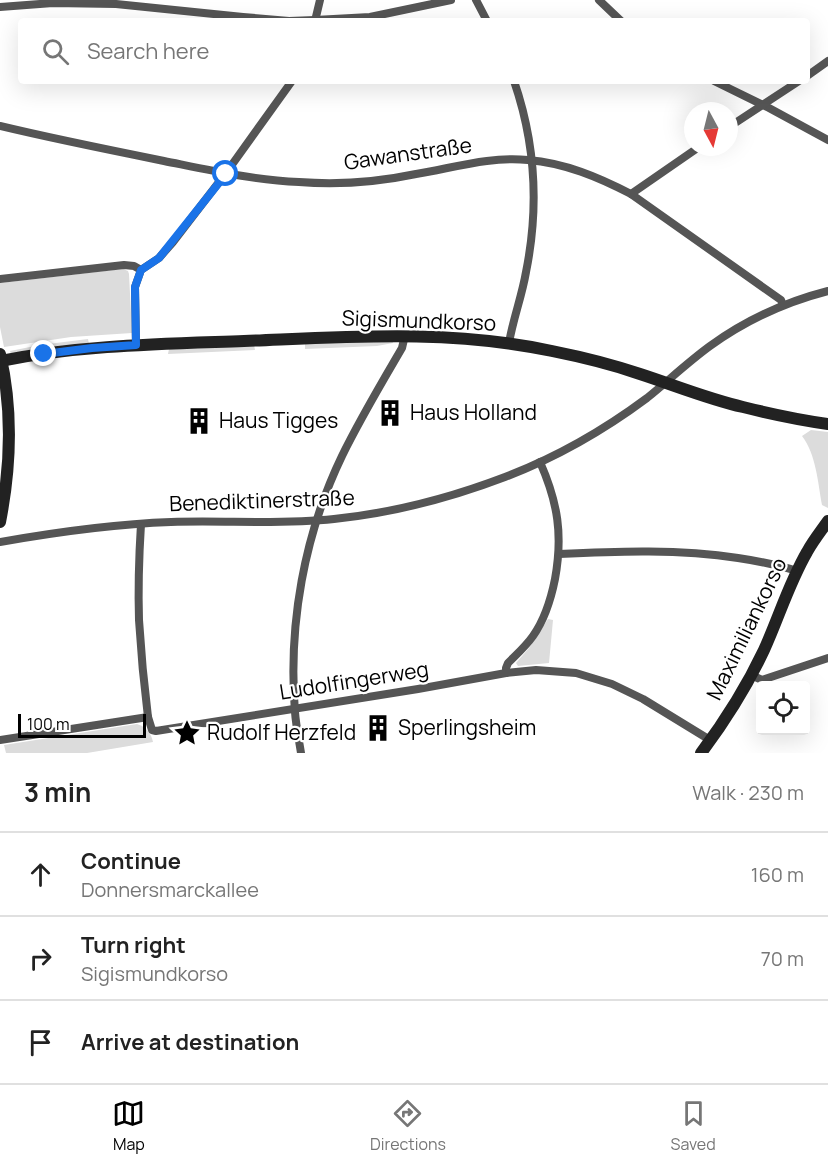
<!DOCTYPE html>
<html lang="en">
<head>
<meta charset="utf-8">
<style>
  :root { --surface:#fff; --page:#f6f6f6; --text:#222; --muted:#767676; --line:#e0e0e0; --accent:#000 }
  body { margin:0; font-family:Manrope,sans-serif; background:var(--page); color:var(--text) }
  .controls { position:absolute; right:18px; bottom:18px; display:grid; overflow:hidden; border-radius:6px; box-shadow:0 6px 24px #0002 }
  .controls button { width:54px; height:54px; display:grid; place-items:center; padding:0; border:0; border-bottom:2px solid var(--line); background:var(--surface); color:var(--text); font:30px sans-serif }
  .compass { position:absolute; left:684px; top:102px; width:54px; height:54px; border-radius:50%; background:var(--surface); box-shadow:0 6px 24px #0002; rotate:173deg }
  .scale { position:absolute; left:18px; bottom:15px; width:128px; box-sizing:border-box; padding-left:6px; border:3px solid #000; border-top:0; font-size:16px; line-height:21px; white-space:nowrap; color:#000; -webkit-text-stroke:4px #fff; paint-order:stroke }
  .stop { position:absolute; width:18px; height:18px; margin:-14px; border:4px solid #1a73e8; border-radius:50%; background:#fff }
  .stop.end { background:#1a73e8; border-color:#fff; box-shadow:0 2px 6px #0008 }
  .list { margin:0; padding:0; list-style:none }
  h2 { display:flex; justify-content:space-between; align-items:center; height:78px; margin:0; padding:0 24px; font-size:26px }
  h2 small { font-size:20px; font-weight:400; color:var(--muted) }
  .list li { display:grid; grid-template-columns:39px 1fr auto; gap:18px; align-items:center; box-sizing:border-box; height:84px; padding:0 24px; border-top:2px solid var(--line) }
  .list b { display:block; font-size:22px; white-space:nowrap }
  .list p { margin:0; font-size:20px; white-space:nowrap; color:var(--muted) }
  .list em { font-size:20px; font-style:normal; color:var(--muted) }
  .icon { flex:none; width:33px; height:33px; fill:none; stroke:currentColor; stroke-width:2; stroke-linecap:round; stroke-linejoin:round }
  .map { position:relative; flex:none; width:828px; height:753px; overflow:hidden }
  .search { position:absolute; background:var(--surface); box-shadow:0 6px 24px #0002; left:18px; right:18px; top:18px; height:66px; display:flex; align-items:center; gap:15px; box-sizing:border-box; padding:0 21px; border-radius:6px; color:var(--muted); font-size:22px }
  .sheet { height:330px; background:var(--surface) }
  nav { display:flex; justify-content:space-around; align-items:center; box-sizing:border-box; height:84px; border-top:2px solid var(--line); background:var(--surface); font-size:16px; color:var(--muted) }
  nav a { display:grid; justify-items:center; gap:3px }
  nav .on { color:var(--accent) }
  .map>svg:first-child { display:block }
  .green { fill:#dcdcdc }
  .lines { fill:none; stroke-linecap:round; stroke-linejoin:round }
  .street { stroke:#555; stroke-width:8 }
  .secondary { stroke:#222; stroke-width:12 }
  .route { stroke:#1a73e8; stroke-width:8 }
  .labels { text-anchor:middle; stroke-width:4.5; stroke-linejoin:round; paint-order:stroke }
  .street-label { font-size:21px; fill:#000; stroke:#fff }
  .poi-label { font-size:21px; fill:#000; stroke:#fff; text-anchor:start }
</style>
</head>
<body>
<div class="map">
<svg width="828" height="753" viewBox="0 0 828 753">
  <rect width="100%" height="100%" fill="#fff"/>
  <g class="green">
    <path d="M123,269L128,271L129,274L132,333L71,337L4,347L0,327V283Z"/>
    <path d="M88,339L89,344L11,355L10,351L40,345Z"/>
    <path d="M392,340L393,343L377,346L305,349V343Z"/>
    <path d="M254,345L255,350L168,354L169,349Z"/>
    <path d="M811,430L828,432V508L822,505C818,483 816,454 802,436Z"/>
    <path d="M548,619L553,620L549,663L518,666L516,663L529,648Z"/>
    <path d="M137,724C146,727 151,733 153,742L87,753H6L4,745Z"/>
  </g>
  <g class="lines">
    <g class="street">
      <path d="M476,0L487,21"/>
      <path d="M599,0L621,21"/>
      <path d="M0,7L53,3L116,4L243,17L289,21L315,20L370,17L451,0"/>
      <path d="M315,21L320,0"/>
      <path d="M807,76L828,61"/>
      <path d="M714,81L769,108L828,140"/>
      <path d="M0,126C54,139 109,150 164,161C209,170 253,180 299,182C338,185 378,182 416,174C453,168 490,156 528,160C565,163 598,177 631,194L781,300L783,305"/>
      <path d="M729,127L799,81"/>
      <path d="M631,194L699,147"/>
      <path d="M0,279L124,265L134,266L141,270"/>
      <path d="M509,343C513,319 522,296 526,272C539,208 535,142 514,81"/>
      <path d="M136,345L135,287L141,270L159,258L173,242L226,173L292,81"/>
      <path d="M141,524C139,556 138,588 139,620C141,653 144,685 148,717"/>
      <path d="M0,542C57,532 113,524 171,522C225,520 279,525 334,519C392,513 450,498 505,477C555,458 604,430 647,398C668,381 688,362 710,346C746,320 785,302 828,291"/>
      <path d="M559,554C619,551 679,549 738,558C758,561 778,565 797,571"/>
      <path d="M506,673V668L508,663C517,654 526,646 533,636C545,619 551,599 555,579C563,535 558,503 540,462"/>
      <path d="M751,675L762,680L828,658"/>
      <path d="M0,740L148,717L152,730L156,731L418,689L506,673L536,670L576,673L612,684L643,699L710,740"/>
      <path d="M301,753C299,740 296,726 295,712C288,625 304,535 342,456C360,419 381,384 402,348L405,335"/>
    </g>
    <g class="secondary">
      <path d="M0,361C80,345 162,344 244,341C347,337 450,329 552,351C582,357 611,364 640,374C674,385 708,399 743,407C771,414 800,420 828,424"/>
      <path d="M0,522C11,466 13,410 0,354"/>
      <path d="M701,753C725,721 747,686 764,650C779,617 789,583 807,552C813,541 821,531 828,521"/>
    </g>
  </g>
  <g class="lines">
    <path class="route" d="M44,354L92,348L136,345L135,287L141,270L159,258L226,174"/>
  </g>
  <defs>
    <symbol id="building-bare" viewBox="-9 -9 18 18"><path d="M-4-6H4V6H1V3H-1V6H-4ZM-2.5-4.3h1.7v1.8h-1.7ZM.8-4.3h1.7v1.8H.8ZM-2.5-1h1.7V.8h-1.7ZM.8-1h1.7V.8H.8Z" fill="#000" stroke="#fff" stroke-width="2.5" paint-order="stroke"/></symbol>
    <symbol id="sight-bare" viewBox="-9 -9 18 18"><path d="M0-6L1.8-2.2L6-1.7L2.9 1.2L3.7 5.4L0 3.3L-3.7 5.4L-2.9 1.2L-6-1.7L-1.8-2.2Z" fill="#000" stroke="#fff" stroke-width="2.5" paint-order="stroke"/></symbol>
  </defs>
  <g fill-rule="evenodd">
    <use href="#building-bare" x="371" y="394" width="38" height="38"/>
    <use href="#building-bare" x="180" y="402" width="38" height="38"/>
    <use href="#building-bare" x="359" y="709" width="38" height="38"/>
    <use href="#sight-bare" x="168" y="714" width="38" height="38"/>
  </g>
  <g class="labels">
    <g class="street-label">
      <text transform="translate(408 154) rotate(-8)" y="7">Gawanstraße</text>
      <text transform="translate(419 321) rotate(2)" y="7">Sigismundkorso</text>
      <text transform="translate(262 501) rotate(-2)" y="7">Benediktinerstraße</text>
      <text transform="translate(747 629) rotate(-64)" y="7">Maximiliankorso</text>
      <text transform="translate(354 681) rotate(-9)" y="7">Ludolfingerweg</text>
    </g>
    <g class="poi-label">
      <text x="410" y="420">Haus Holland</text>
      <text x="219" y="428">Haus Tigges</text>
      <text x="398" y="735">Sperlingsheim</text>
      <text x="207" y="740">Rudolf Herzfeld</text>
    </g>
  </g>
</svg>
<div class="controls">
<button><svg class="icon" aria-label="locate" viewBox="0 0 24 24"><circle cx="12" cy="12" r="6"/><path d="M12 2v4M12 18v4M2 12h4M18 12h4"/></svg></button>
</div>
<svg class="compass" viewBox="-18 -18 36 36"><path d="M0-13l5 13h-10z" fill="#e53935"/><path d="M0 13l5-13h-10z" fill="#767676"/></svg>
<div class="scale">100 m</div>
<div class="stop" style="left:226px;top:174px"></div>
<div class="stop end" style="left:44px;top:354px"></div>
<div class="search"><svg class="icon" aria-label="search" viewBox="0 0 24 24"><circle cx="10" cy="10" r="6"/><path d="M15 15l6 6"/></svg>Search here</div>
</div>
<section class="sheet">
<h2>3 min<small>Walk · 230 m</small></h2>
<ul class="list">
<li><svg class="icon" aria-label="ahead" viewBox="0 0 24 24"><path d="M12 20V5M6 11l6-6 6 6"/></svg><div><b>Continue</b><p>Donnersmarckallee</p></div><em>160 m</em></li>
<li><svg class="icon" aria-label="right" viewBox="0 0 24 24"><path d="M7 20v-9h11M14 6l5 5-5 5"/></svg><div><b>Turn right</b><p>Sigismundkorso</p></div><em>70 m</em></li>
<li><svg class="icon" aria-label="arrive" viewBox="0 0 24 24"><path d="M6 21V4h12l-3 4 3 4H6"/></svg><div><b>Arrive at destination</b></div></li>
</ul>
</section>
<nav>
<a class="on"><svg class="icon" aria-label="map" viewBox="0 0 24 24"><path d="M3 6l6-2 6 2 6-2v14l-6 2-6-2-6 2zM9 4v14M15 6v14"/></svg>Map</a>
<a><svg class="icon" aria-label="directions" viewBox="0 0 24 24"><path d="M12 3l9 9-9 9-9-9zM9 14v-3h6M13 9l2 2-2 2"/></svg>Directions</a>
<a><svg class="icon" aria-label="saved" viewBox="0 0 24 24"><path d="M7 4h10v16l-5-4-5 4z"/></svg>Saved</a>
</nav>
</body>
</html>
